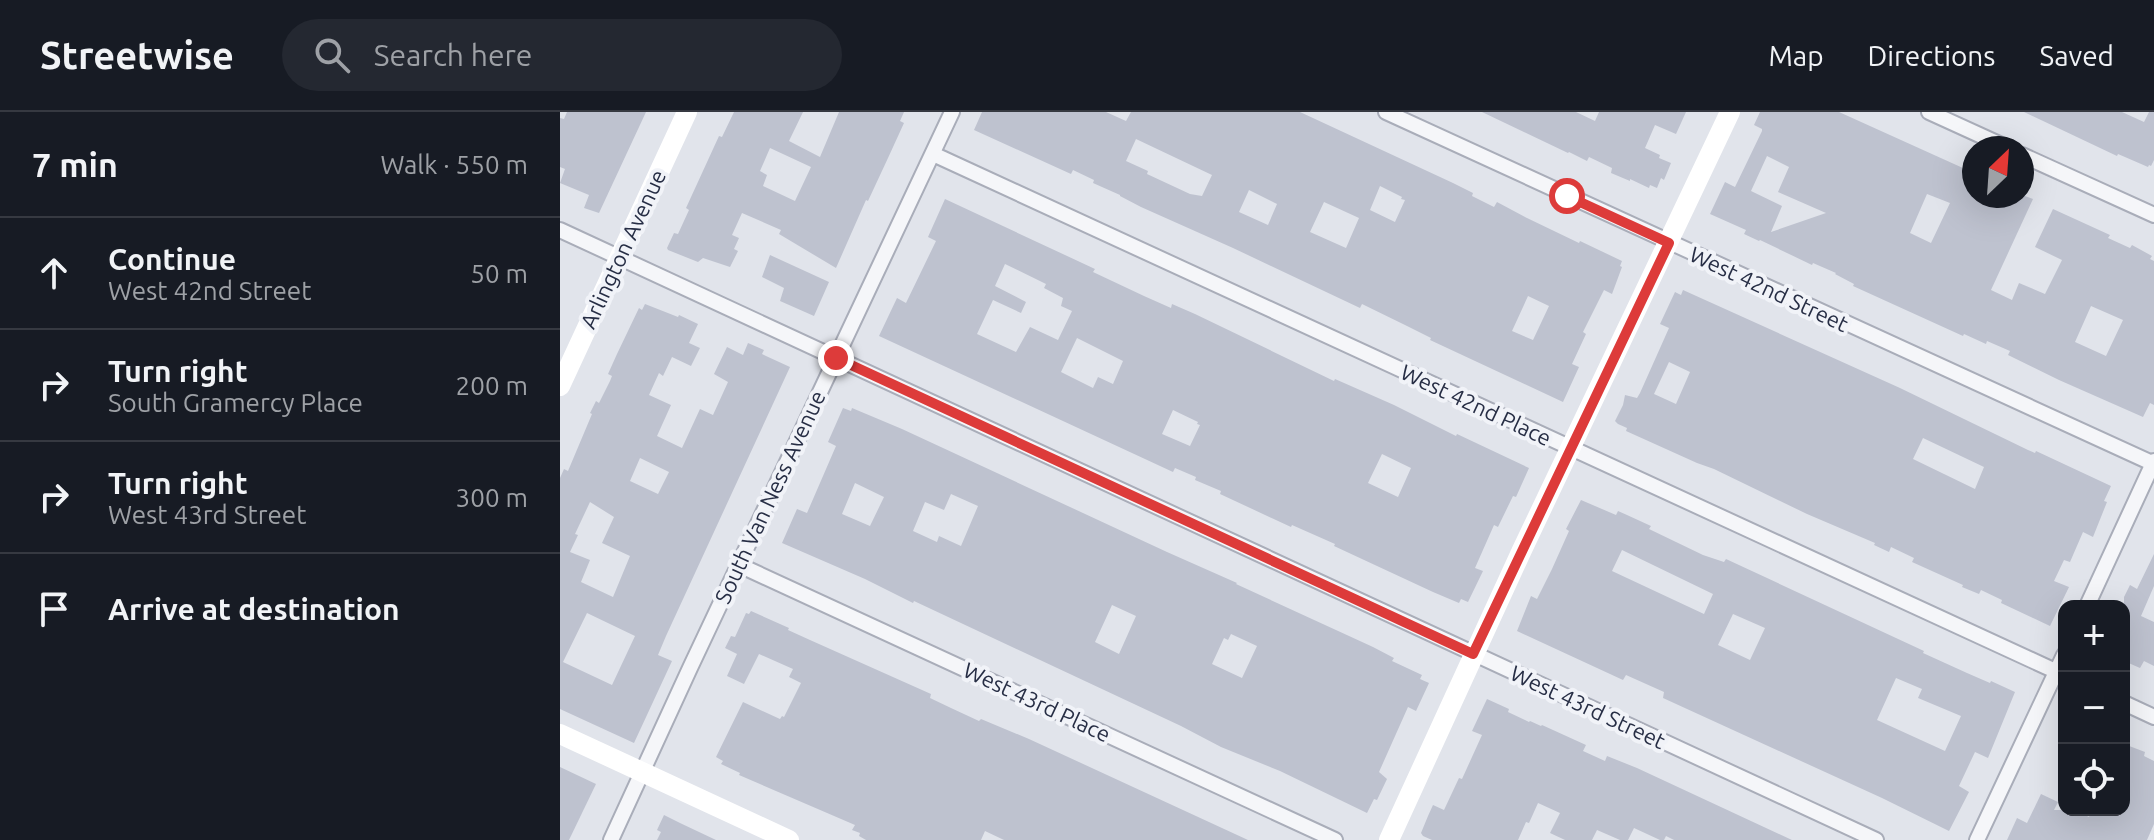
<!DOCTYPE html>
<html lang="en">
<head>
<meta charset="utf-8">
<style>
  :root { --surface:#171b24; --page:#242831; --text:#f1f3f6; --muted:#9ea1a6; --line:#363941 }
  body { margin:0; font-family:Ubuntu,sans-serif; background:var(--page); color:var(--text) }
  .controls { position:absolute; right:24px; bottom:24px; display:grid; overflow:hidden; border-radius:16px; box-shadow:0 8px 32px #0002 }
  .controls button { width:72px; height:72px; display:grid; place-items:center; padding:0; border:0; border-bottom:2px solid var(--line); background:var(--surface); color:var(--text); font:40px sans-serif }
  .compass { position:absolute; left:1402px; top:24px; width:72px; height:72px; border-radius:50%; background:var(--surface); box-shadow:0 8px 32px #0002; rotate:25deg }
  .stop { position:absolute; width:24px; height:24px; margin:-18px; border:6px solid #dd3b3a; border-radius:50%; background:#fff }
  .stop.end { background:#dd3b3a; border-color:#fff; box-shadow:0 2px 8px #0008 }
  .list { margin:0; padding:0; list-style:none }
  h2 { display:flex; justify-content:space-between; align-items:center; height:104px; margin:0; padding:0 32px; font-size:34px }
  h2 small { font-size:26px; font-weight:400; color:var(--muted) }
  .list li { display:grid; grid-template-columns:52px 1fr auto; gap:24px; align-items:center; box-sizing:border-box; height:112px; padding:0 32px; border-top:2px solid var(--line) }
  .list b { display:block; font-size:30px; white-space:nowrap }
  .list p { margin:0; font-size:26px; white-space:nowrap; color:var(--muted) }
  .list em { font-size:26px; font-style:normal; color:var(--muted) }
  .icon { flex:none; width:44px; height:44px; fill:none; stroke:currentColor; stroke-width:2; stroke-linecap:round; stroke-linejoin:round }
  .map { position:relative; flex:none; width:1594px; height:728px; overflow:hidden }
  header { display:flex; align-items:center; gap:48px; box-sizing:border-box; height:112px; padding:0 40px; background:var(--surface); border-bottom:2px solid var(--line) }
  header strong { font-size:38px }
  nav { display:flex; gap:44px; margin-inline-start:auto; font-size:28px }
  .search { width:560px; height:72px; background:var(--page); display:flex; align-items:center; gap:20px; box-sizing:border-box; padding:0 28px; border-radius:44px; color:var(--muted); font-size:30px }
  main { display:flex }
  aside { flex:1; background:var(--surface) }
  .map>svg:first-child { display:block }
  .building { fill:#bec2cf; fill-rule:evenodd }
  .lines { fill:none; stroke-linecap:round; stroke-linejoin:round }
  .street-casing { stroke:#a9adb9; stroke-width:18 }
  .street { stroke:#f5f6f9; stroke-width:14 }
  .secondary { stroke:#fff; stroke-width:20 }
  .route { stroke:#dd3b3a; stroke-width:10 }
  .labels { text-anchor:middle; stroke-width:8; stroke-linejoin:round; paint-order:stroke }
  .street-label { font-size:22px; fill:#272e45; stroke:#f1f3f8 }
</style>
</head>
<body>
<header>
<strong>Streetwise</strong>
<div class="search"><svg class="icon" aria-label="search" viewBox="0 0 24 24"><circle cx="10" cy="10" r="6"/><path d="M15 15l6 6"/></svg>Search here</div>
<nav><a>Map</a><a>Directions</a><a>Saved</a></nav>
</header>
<main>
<aside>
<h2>7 min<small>Walk · 550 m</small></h2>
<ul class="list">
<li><svg class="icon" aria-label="ahead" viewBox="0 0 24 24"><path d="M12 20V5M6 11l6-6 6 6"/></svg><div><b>Continue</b><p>West 42nd Street</p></div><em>50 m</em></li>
<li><svg class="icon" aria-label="right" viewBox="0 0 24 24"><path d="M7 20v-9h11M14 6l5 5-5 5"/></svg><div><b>Turn right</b><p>South Gramercy Place</p></div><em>200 m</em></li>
<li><svg class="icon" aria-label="right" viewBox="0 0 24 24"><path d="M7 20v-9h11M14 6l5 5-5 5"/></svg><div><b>Turn right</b><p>West 43rd Street</p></div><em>300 m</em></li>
<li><svg class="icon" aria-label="arrive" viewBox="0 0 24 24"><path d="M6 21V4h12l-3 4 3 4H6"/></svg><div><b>Arrive at destination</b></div></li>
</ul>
</aside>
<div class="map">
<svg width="1594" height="728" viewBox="0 0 1594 728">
  <rect width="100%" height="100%" fill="#e1e4eb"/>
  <g class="building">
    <path d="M7,0H86L39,101L24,96L29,83L0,71L5,57L0,55V6L4,7Z"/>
    <path d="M174,0H243L229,29L260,45L279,0H344L340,9L344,11L328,46L308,89L306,88L276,156L219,122L221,118L182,101L172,123L179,126L174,137L178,139L170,155L143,146L138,150L108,138L107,136L114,121L118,122L129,98L126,96L159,24L162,25ZM210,36L251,55L235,89L203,74L207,63L200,59Z"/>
    <path d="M422,0H546L566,9L571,0H740L893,71L913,81L912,84L934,95L937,90L967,106L1019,131L1020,129L1062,149L1060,154L1062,155L1052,182L1044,178L1023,220L1026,222L1012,252L1019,255L1003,290L870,228L871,226L845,213L802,192L800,196L673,136L581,95L560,84V83L533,71L534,68L513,58L511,62L414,18ZM576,27L652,63L642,84L630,82L587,62L588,59L566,49ZM820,74L842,85L841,87L845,88L835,110L810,98ZM689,78L717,92L708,113L679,100ZM764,90L799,106L786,136L750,120ZM968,184L989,194L973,228L952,219Z"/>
    <path d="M922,0H1016L1035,9L1039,0H1126L1116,22L1095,13L1085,36L1100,43L1099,46L1111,51L1104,68L1101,66L1097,76L1090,73L1089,76L1070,67V69L1051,61L1052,56L1029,45L1027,49L1009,40L1008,41Z"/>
    <path d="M1200,0H1279L1414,61V84H1465L1473,87L1431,178L1452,188L1459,171L1485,182L1502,148L1475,135L1493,97L1550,123L1548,126L1570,136L1572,133L1592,144L1590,147L1594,149V293L1590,291L1583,305L1499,268L1448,243L1450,239L1427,229L1426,232L1404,222L1403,224L1293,174L1294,172L1275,162L1276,161L1253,151L1252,153L1200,128L1199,129L1184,122L1186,118L1150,102L1165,70L1175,75L1189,46L1202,19V17L1194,13ZM1207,44L1229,55L1218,80L1266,101L1211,120L1222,94L1191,79ZM1367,82L1390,91L1371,131L1350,121ZM1531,194L1563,208L1546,244L1515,230Z"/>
    <path d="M1464,0H1562L1584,10L1589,0H1594V48L1591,54L1589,53L1588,55L1558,42L1557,44Z"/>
    <path d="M385,87L535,157L533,160L584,184L611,196L612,192L635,202L774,269L775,267L834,293L896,324L897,322L969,356L956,385L953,384L938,415L934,413L915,456L923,459L908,490L901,487L899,491L873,480L774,434L775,432L732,413L731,415L660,382L661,379L635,368L636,365L615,356L613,360L319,224L337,186L346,191L376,129L368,125ZM445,152L486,172L484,176L503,186L501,194L512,199L498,228L470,215L456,240L417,222L433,188L461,201L466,190L435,174ZM517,226L563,249L553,272L538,265L533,276L501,260ZM613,298L638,310L637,312L640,313L630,334L602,322ZM822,342L851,356L838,385L808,371Z"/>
    <path d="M210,143L269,170L254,204L220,189L224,176L202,165Z"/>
    <path d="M1123,178L1340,276L1468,338L1475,341L1476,339L1551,374L1544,389L1547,390L1533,425L1523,420L1510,450L1504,448L1494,469L1509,475L1490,514L1441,491L1442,488L1421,478L1419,482L1402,475L1403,473L1352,450L1354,446L1331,435L1329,440L1314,433L1315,431L1247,402L1154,357L1137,351L1066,319L1067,316L1058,312L1055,309L1063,293L1065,283L1077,286L1080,281L1109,216L1100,212L1115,180L1121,183ZM1109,250L1130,260L1116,292L1094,282ZM1363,326L1424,355L1415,377L1353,347Z"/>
    <path d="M85,192L118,205L119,203L138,212L129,231L140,236L131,254L112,245L103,264L99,261L89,283L111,293L97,324L122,336L140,297L153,303L168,270L154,262L167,235L183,243L188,231L204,238L202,242L206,244L230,255L106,524L98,543L112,549L74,631L0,597V366L4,357L8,359L32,302L30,301L36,289L39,291L50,269L52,264L48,262L57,242L79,196L82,198ZM80,346L109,360L98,382L70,369ZM30,390L54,405L42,431L70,444L53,485L21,470L30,448L10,440L18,423L15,422ZM27,501L75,524L52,573L3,550Z"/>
    <path d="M283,296L291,299L292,296L342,317L607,440L677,471L676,472L813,535L834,546L832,549L862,563L860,567L869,571L856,599L848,595L819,660L827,667L817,688L814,687L807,701L720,659L661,635L621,614L354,489L353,491L305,467L222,431L237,397L247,401L276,334L268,330ZM295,371L324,385L310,414L282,402ZM391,382L418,394L401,434L379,424L377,430L353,419L365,390L384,398ZM552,493L576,504L559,542L535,530ZM671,522L697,534L682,566L652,552L664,526L668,528Z"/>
    <path d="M1021,388L1056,403L1058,399L1067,403L1091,414L1089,417L1143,443L1164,450L1166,447L1364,539L1363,541L1407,561L1430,571L1431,569L1455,580L1428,646L1415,640L1399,674L1409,680L1389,719L1322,686L1103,586L1104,580L1066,563L1063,568L957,519L971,484L977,487L992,457L1009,419L1006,417ZM1062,438L1153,482L1144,502L1052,459ZM1173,502L1205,516L1190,548L1158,533ZM1336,566L1362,577L1358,586L1401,604L1385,639L1317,608Z"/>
    <path d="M1594,442V474L1581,504L1594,510V554L1584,549L1580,556L1564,549V485L1570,473L1577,477Z"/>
    <path d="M191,499L229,516L228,518L250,528L371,582L370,586L391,596L419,609L421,607L469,627L688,728H444L425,719L421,728H306L299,724L300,721L292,718L295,713L179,663L180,661L161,652L163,649L156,645L183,590L220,607L222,604L224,605L241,571L229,565L233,557L199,542L184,572L167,564L177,542L165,536L171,524L175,525L186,501L189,502Z"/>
    <path d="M927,587L949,597L948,600L969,610L970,609L981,614L982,613L1026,633L1023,639L1045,649L1047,644L1077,656L1232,728H1114L1106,724L1104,728H1100L1074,716L1068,728H1060L1037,718L1032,728H1005L990,721L1000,701L978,691L969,711L966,710L958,728H872L863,724L861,721L868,704L873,693L884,698L899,666L902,667L922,623L912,619Z"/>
    <path d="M1564,632L1585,640L1584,644L1594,649V712L1587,728H1447L1457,706L1467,711L1481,682L1498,690L1494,698H1514L1529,705L1532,698H1564Z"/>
    <path d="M0,655L36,672L9,728H0Z"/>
    <path d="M104,703L120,711L156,728H97L101,720L97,718Z"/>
  </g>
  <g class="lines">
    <defs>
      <g id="street">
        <path d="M826,0L1594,352"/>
        <path d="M1369,0L1448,36"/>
        <path d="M373,42L1504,563"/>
        <path d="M1462,43L1594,103"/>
        <path d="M0,118L1316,728"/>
        <path d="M179,453L775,728"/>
        <path d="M1527,494L1594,349"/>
        <path d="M1564,591L1594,605"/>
        <path d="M51,728L130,556L392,0"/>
        <path d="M1417,728L1504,543"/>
      </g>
    </defs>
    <use href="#street" class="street-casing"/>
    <use href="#street" class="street"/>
    <g class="secondary">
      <path d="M0,274L127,0"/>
      <path d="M0,622L229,728"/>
      <path d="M829,728L962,438L1170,0"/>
    </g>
  </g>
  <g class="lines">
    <path class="route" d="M276,246L913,542L1109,131L1007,84"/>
  </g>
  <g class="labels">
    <g class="street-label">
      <text transform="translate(63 137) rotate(-65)" y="8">Arlington Avenue</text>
      <text transform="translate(1209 177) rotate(25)" y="8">West 42nd Street</text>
      <text transform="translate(916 293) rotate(25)" y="8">West 42nd Place</text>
      <text transform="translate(210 385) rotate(-65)" y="8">South Van Ness Avenue</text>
      <text transform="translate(477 590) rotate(25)" y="8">West 43rd Place</text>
      <text transform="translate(1028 595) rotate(25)" y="8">West 43rd Street</text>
    </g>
  </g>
</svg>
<div class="controls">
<button>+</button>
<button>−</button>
<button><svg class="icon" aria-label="locate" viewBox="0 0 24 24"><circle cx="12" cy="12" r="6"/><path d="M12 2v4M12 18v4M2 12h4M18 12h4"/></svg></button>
</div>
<svg class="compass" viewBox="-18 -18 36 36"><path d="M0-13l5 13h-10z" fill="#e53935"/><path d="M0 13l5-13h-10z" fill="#9ea1a6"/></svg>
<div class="stop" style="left:1007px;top:84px"></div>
<div class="stop end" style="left:276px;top:246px"></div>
</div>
</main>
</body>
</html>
